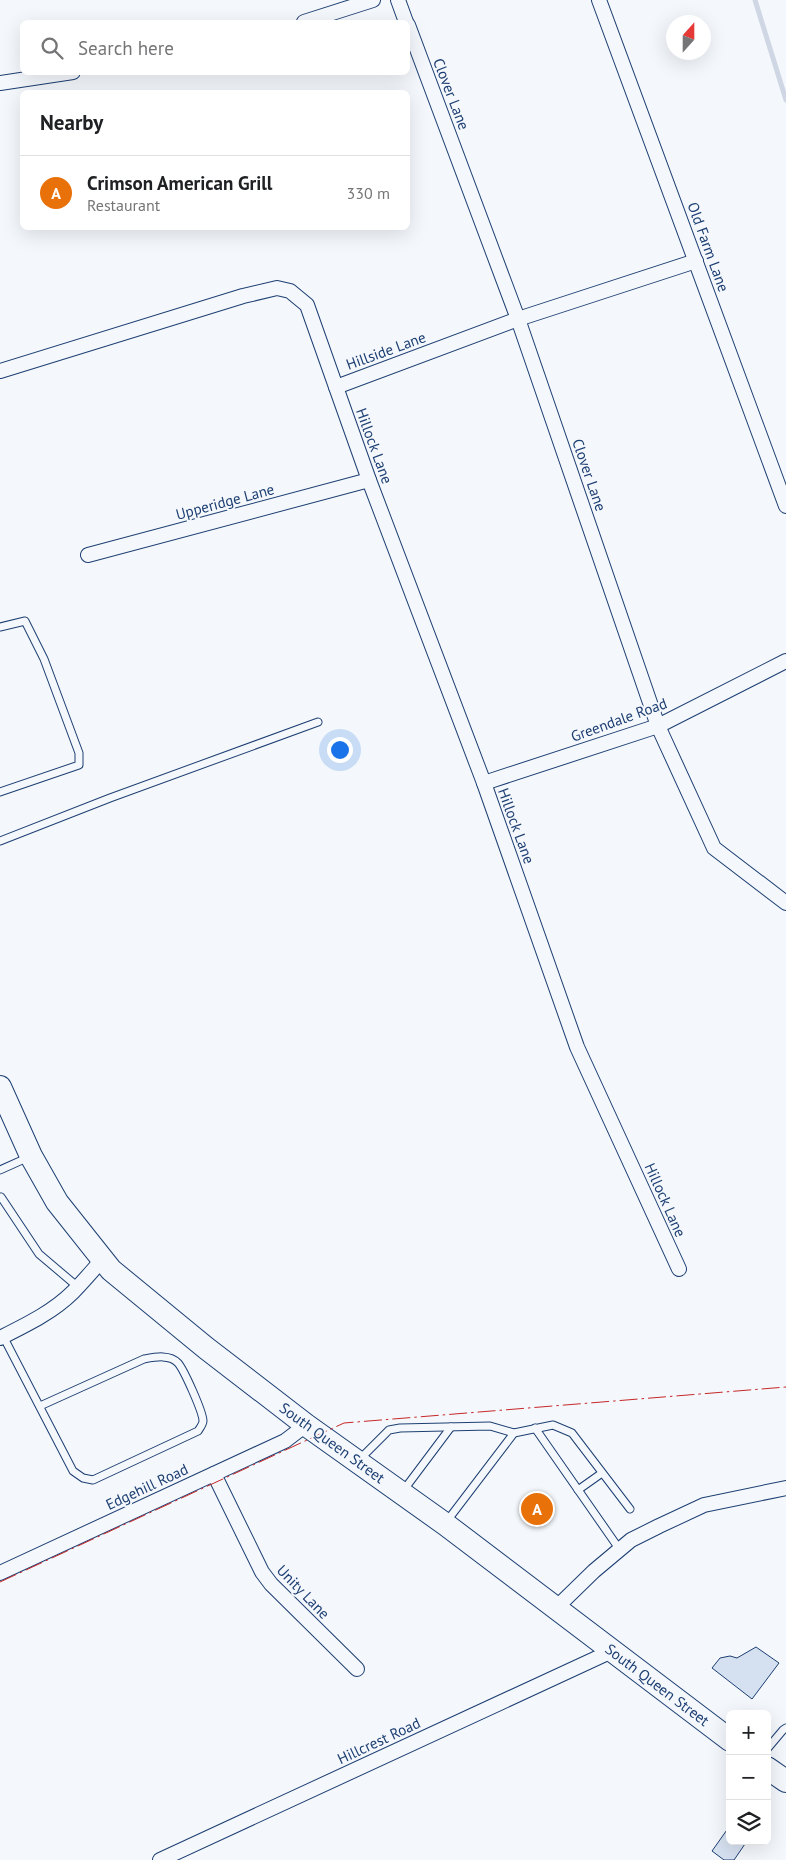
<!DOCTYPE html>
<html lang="en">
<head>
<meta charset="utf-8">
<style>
  :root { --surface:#fff; --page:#f2f2f2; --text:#202124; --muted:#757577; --line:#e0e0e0; --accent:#b45309 }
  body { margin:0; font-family:"PT Sans",sans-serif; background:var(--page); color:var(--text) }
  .controls { position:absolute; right:15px; bottom:15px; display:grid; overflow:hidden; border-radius:8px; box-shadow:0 5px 20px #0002 }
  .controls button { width:45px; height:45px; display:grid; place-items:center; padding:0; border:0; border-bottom:1px solid var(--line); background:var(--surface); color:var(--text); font:25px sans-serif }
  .compass { position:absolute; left:666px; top:15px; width:45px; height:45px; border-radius:50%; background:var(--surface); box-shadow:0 5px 20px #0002; rotate:21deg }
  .you { position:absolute; left:339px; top:749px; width:18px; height:18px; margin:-12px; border:4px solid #fff; border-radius:50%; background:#1a73e8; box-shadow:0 0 0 8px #1a73e833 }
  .badge { display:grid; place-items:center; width:32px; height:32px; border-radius:50%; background:var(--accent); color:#fff; font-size:16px; font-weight:700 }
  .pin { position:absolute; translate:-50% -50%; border:2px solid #fff; box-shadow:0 1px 5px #0006 }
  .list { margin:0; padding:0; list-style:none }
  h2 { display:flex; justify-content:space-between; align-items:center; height:65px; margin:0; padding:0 20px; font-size:21px }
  h2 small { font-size:16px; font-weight:400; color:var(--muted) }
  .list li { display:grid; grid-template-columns:32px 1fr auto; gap:15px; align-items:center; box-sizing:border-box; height:75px; padding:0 20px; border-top:1px solid var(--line) }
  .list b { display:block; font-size:19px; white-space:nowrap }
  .list p { margin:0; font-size:16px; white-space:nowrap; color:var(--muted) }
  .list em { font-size:16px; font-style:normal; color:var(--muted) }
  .icon { flex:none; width:28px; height:28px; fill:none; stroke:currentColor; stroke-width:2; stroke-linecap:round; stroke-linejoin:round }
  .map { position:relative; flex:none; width:786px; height:1860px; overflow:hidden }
  .search { position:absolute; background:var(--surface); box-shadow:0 5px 20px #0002; left:20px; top:20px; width:390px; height:55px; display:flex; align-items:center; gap:12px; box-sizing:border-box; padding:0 18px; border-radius:8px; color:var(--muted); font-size:19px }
  .panel { position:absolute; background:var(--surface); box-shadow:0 5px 20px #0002; left:20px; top:90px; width:390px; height:140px; border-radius:8px }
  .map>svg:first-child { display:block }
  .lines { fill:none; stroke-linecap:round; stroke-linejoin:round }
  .stream { stroke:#cfd7e4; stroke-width:5 }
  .building { fill:#d5e0f0; stroke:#1d3f73 }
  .service-casing { stroke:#1d3f73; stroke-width:9 }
  .minor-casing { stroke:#1d3f73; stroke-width:16 }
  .primary-casing { stroke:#1d3f73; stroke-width:24 }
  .service { stroke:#f4f7fb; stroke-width:7 }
  .minor { stroke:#f4f7fb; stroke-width:14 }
  .primary { stroke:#f4f7fb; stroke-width:22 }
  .power { stroke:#c62828; stroke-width:1; stroke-dasharray:18 4 2.5 4; stroke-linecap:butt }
  .labels { text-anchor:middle; stroke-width:4; stroke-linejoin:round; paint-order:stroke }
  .street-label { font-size:15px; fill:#1d3f73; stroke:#f4f7fb }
</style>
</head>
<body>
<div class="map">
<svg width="786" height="1860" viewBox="0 0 786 1860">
  <rect width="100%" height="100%" fill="#f4f7fb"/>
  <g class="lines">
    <path class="stream" d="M755,0L786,100"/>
  </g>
  <g class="building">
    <path d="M756,1647L779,1663L752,1699L712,1668L720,1658L730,1656L737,1658Z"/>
    <path d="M729,1827L730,1841H747L734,1860H724L712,1851Z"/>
  </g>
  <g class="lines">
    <defs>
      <g id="service">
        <path d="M0,627L25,621L44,659L79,753V765L0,792"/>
        <path d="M0,841L110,798L318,722"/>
        <path d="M0,1170L29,1157"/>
        <path d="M1,1197L39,1254L78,1287"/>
        <path d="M3,1336L73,1471L83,1478L93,1480L198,1431C200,1428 203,1424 203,1421C203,1412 184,1370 178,1363C170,1354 155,1357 144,1359L40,1406"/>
        <path d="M535,1428L620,1550"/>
        <path d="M514,1433L553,1425L572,1433L630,1509"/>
        <path d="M359,1460L389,1430L400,1428L490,1426L514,1433L447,1521"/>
        <path d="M578,1490L602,1473"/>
        <path d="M403,1491L451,1427"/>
        <path d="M767,1749L783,1730L786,1728"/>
      </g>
      <g id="minor">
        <path d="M398,0L406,22"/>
        <path d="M599,0L786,506"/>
        <path d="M304,22L373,0"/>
        <path d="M408,25L518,319L658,726L714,848L786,903"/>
        <path d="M0,83L73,72"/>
        <path d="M0,371L243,296L277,288L290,291L307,305L336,387L518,319L696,261"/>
        <path d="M336,387L369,480L484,783L577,1047L679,1269"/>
        <path d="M88,555L369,480"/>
        <path d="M484,783L658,726L786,661"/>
        <path d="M0,1338C26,1325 53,1312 73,1292C83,1282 93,1270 102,1260"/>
        <path d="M214,1474L262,1572L271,1584L357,1669"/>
        <path d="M0,1573L285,1441L306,1425"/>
        <path d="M556,1608L594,1571L631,1540L659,1526L704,1505L786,1488"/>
        <path d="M160,1860L612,1651"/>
      </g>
      <g id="primary">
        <path d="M0,1087L31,1156L57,1202L111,1270L206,1348L306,1425L445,1524L730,1740"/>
        <path d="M767,1768L786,1781"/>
      </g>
    </defs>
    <use href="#service" class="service-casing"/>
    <use href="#minor" class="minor-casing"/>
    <use href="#primary" class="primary-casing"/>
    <use href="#service" class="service"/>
    <use href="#minor" class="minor"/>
    <use href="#primary" class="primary"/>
    <path class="power" d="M0,1582L344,1423L786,1387"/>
  </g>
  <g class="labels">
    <g class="street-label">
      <text transform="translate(451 94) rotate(69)" y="5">Clover Lane</text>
      <text transform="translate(708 247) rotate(70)" y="5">Old Farm Lane</text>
      <text transform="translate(386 351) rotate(-20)" y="5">Hillside Lane</text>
      <text transform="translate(374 446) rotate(70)" y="5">Hillock Lane</text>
      <text transform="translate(589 475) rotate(71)" y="5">Clover Lane</text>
      <text transform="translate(225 502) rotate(-15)" y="5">Upperidge Lane</text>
      <text transform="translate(619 720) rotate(-20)" y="5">Greendale Road</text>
      <text transform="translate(516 826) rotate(70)" y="5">Hillock Lane</text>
      <text transform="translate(665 1200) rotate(66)" y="5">Hillock Lane</text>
      <text transform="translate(332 1443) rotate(36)" y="5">South Queen Street</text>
      <text transform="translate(147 1487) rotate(-25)" y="5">Edgehill Road</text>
      <text transform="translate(303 1592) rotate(46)" y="5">Unity Lane</text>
      <text transform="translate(657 1685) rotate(37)" y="5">South Queen Street</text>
      <text transform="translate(379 1741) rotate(-25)" y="5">Hillcrest Road</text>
    </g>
  </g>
</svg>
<div class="controls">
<button>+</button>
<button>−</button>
<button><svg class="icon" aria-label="layers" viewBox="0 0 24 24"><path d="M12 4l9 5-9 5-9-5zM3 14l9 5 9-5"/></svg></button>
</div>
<svg class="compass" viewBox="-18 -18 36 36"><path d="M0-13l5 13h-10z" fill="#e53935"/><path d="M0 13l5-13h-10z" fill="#757577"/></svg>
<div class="you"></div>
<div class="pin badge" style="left:537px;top:1509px;background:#e8710a">A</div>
<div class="search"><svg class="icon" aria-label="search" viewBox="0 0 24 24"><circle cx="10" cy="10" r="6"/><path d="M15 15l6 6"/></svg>Search here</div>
<section class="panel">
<h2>Nearby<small></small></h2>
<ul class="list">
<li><span class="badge" style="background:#e8710a">A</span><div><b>Crimson American Grill</b><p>Restaurant</p></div><em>330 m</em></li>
</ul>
</section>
</div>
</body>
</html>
